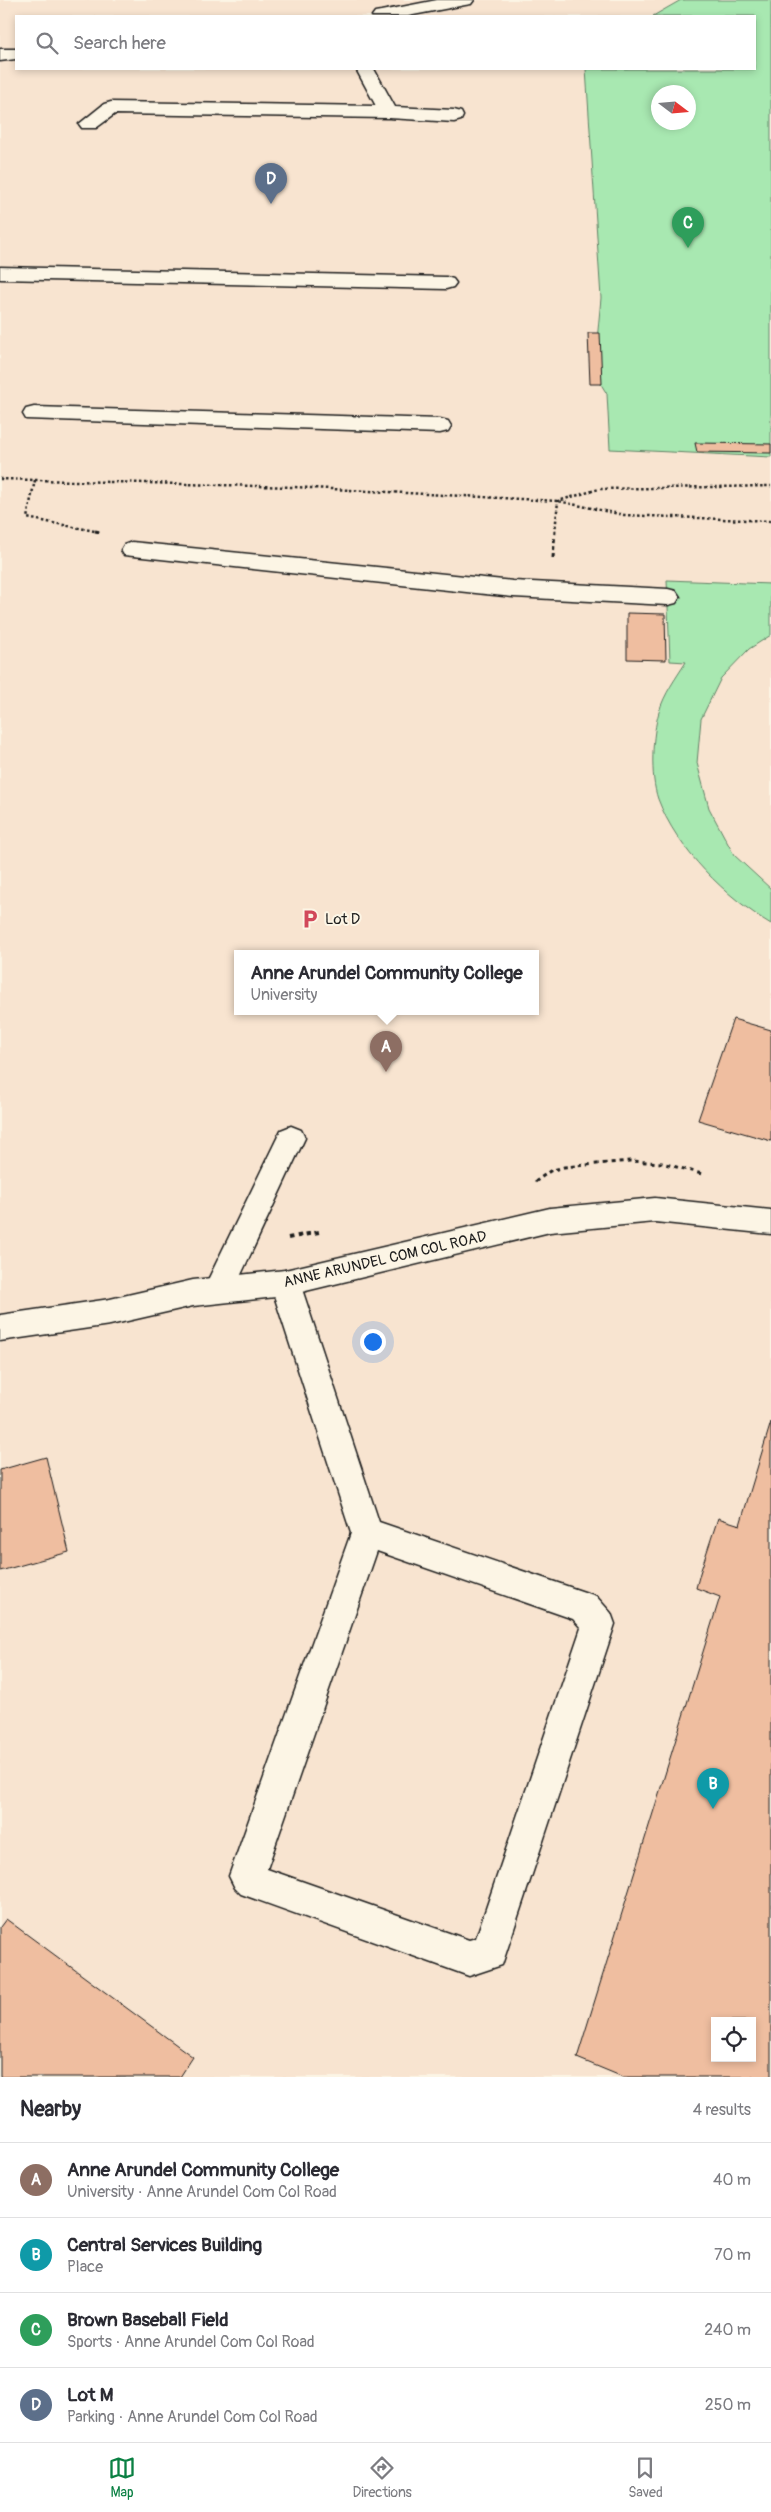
<!DOCTYPE html>
<html lang="en">
<head>
<meta charset="utf-8">
<style>
  :root { --surface:#fff; --page:#f7f7f7; --text:#2b2b33; --muted:#7c7c81; --line:#e1e1e2; --accent:#0b8043 }
  body { margin:0; font-family:Pangolin,sans-serif; background:var(--page); color:var(--text) }
  .controls { position:absolute; right:15px; bottom:15px; display:grid; overflow:hidden; border-radius:0px; box-shadow:0 2px 8px #0003 }
  .controls button { width:45px; height:45px; display:grid; place-items:center; padding:0; border:0; border-bottom:1px solid var(--line); background:var(--surface); color:var(--text); font:25px sans-serif }
  .compass { position:absolute; left:651px; top:85px; width:45px; height:45px; border-radius:50%; background:var(--surface); box-shadow:0 2px 8px #0003; rotate:106deg }
  .you { position:absolute; left:372px; top:1341px; width:18px; height:18px; margin:-12px; border:4px solid #fff; border-radius:50%; background:#1a73e8; box-shadow:0 0 0 8px #1a73e833 }
  .badge { display:grid; place-items:center; width:32px; height:32px; border-radius:50%; background:var(--accent); color:#fff; font-size:16px; font-weight:700 }
  .pin { position:absolute; translate:-50% -41px; filter:drop-shadow(0 1px 2px #0008) }
  .pin::after { content:''; position:absolute; top:26px; width:18px; height:15px; background:inherit; clip-path:polygon(0 0,100% 0,50% 100%) }
  .popup { position:absolute; left:234px; top:950px; width:305px; height:65px; box-sizing:border-box; display:grid; place-content:center; border-radius:0px; background:var(--surface); filter:drop-shadow(0 1px 4px #0005); font-size:16px; white-space:nowrap; color:var(--muted) }
  .popup b { font-size:19px; color:var(--text) }
  .popup::after { content:''; position:absolute; left:50%; top:100%; margin-left:-10px; border:10px solid transparent; border-top-color:var(--surface) }
  .list { margin:0; padding:0; list-style:none }
  h2 { display:flex; justify-content:space-between; align-items:center; height:65px; margin:0; padding:0 20px; font-size:21px }
  h2 small { font-size:16px; font-weight:400; color:var(--muted) }
  .list li { display:grid; grid-template-columns:32px 1fr auto; gap:15px; align-items:center; box-sizing:border-box; height:75px; padding:0 20px; border-top:1px solid var(--line) }
  .list b { display:block; font-size:19px; white-space:nowrap }
  .list p { margin:0; font-size:16px; white-space:nowrap; color:var(--muted) }
  .list em { font-size:16px; font-style:normal; color:var(--muted) }
  .icon { flex:none; width:28px; height:28px; fill:none; stroke:currentColor; stroke-width:2; stroke-linecap:round; stroke-linejoin:round }
  .map { position:relative; flex:none; width:771px; height:2077px; overflow:hidden }
  .search { position:absolute; background:var(--surface); box-shadow:0 2px 8px #0003; left:15px; right:15px; top:15px; height:55px; display:flex; align-items:center; gap:12px; box-sizing:border-box; padding:0 18px; border-radius:0px; color:var(--muted); font-size:19px }
  .sheet { height:365px; background:var(--surface) }
  nav { display:flex; justify-content:space-around; align-items:center; box-sizing:border-box; height:70px; border-top:1px solid var(--line); background:var(--surface); font-size:14px; color:var(--muted) }
  nav a { display:grid; justify-items:center; gap:2px }
  nav .on { color:var(--accent) }
  .map>svg:first-child { display:block }
  .built { fill:#f8e4d0; fill-rule:evenodd }
  .green { fill:#a8e8b1; stroke:#628266; fill-rule:evenodd }
  .building { fill:#efbea0; stroke:#1c1c1c; fill-rule:evenodd }
  .lines { fill:none; stroke-linecap:round; stroke-linejoin:round }
  .lane-casing { stroke:#1c1c1c; stroke-width:3 }
  .secondary-casing { stroke:#1c1c1c; stroke-width:3 }
  .path-far2 { stroke:#1c1c1c; stroke-width:2.5; stroke-dasharray:2.5 2.5; stroke-linecap:butt }
  .path-far1 { stroke:#1c1c1c; stroke-width:3; stroke-dasharray:4 4; stroke-linecap:butt }
  .path { stroke:#1c1c1c; stroke-width:4; stroke-dasharray:4.5 4.5; stroke-linecap:butt }
  .lane { fill:#fcf5e5; fill-rule:evenodd }
  .secondary { fill:#fcf5e5; fill-rule:evenodd }
  .labels { text-anchor:middle; stroke-width:4; stroke-linejoin:round; paint-order:stroke }
  .poi-label { font-size:15px; fill:#1c1c1c; stroke:#fcf5e5; text-anchor:start }
  .street-label { font-size:15px; fill:#1c1c1c; stroke:#fcf5e5 }
</style>
</head>
<body>
<div class="map">
<svg width="771" height="2077" viewBox="0 0 771 2077">
  <rect width="100%" height="100%" fill="#fcf5e5"/>
  <filter id="ink" filterUnits="userSpaceOnUse"><feTurbulence type="fractalNoise" baseFrequency=".02" numOctaves="2"/><feDisplacementMap in="SourceGraphic" scale="10" xChannelSelector="R" yChannelSelector="G"/><feConvolveMatrix kernelMatrix="1 2 1 2 8 2 1 2 1" color-interpolation-filters="sRGB"/></filter>
  <g filter="url(#ink)">
    <path class="built" d="M0,0H771V2077H0ZM16,16H755V69H16ZM658,92H688V122H658ZM237,953H535V1011H237ZM715,2021H752V2058H715Z"/>
    <g class="green">
      <path d="M681,0H771V457L610,449L607,394L594,373L601,298L586,69H755V16H653ZM658,92H688V122H658Z"/>
      <path d="M667,580L771,584V635L749,649L721,678L701,719L697,763L709,808L734,855L771,889V924C726,897 677,850 658,799C650,776 652,735 659,712C664,694 676,678 686,662L670,661Z"/>
    </g>
    <g class="building">
      <path d="M588,333H600L602,384H590Z"/>
      <path d="M695,443L771,444V453L697,452Z"/>
      <path d="M627,613L665,614L666,660L627,659Z"/>
      <path d="M733,1019L771,1030V1141L698,1120Z"/>
      <path d="M771,1422V2077H623L577,2058L720,1597L696,1588L700,1573L718,1518L740,1525ZM715,2021H752V2058H715Z"/>
      <path d="M46,1457L69,1552L0,1571V1470Z"/>
      <path d="M6,1919L193,2057L180,2077H0V1927Z"/>
    </g>
    <g class="lines">
      <defs>
        <g id="lane">
          <path d="M356,69H374L395,107L454,110L461,112L463,116L461,120L454,122L389,118L115,114L96,128H82L79,124L104,104L111,102L376,106Z"/>
          <path d="M0,267L446,277L453,279L456,283L453,287L446,289L0,279Z"/>
          <path d="M34,407L440,419L448,421L451,426L448,431L440,433L26,419L23,414L26,409Z"/>
          <path d="M132,542L513,581L668,589L676,591L680,597L676,603L668,605L513,597L124,555L121,550L124,545Z"/>
          <path d="M291,1126L301,1130L305,1138L230,1298L219,1302L208,1298L204,1289L208,1280L281,1130Z"/>
          <path d="M285,1270L296,1274L300,1283L379,1522L596,1596L611,1613L615,1624L502,1965L469,1976L241,1894L235,1888L229,1876L351,1533L270,1283L274,1274ZM377,1551L573,1619L581,1628L476,1938L469,1940L267,1869Z"/>
        </g>
        <g id="secondary">
          <path d="M437,0H474L471,4L465,5L408,16H372L375,12L381,11Z"/>
          <path d="M0,49H16V59L0,61Z"/>
          <path d="M655,1198L771,1210V1234L655,1222L550,1232L285,1296L193,1306L110,1325L0,1341V1315L110,1299L193,1280L285,1270L550,1208Z"/>
        </g>
      </defs>
      <use href="#lane" class="lane-casing"/>
      <use href="#secondary" class="secondary-casing"/>
      <g class="path-far2">
        <path d="M0,479L293,487L558,501L624,515L771,521"/>
        <path d="M35,480L27,518L100,532"/>
        <path d="M555,532L558,501L599,489L771,486"/>
      </g>
      <g class="path-far1">
        <path d="M95,531L100,532"/>
        <path d="M553,558L555,531"/>
        <path d="M535,1182L550,1171L564,1167L630,1161L662,1163L702,1174"/>
      </g>
      <path class="path" d="M288,1238L319,1232"/>
      <use href="#lane" class="lane"/>
      <use href="#secondary" class="secondary"/>
    </g>
  </g>
  <defs>
    <symbol id="parking-bare" viewBox="-9 -9 18 18"><path d="M-3.5-5.5H1a3.5 3.5 0 0 1 0 7H-1V5.5H-3.5ZM-1-3.4V-.6H.8a1.4 1.4 0 0 0 0-2.8Z" fill="#d1495b" stroke="#fcf5e5" stroke-width="2.5" paint-order="stroke"/></symbol>
  </defs>
  <g fill-rule="evenodd">
    <use href="#parking-bare" x="296" y="905" width="28" height="28"/>
  </g>
  <g class="labels">
    <g class="poi-label">
      <text x="325" y="924">Lot D</text>
    </g>
    <g class="street-label">
      <text transform="translate(385 1259) rotate(-13)" y="5">ANNE ARUNDEL COM COL ROAD</text>
    </g>
  </g>
</svg>
<div class="controls">
<button><svg class="icon" aria-label="locate" viewBox="0 0 24 24"><circle cx="12" cy="12" r="6"/><path d="M12 2v4M12 18v4M2 12h4M18 12h4"/></svg></button>
</div>
<svg class="compass" viewBox="-18 -18 36 36"><path d="M0-13l5 13h-10z" fill="#e53935"/><path d="M0 13l5-13h-10z" fill="#7c7c81"/></svg>
<div class="you"></div>
<div class="pin badge" style="left:386px;top:1072px;background:#8d6e63">A</div>
<div class="popup"><b>Anne Arundel Community College</b>University</div>
<div class="pin badge" style="left:713px;top:1809px;background:#0f9aa8">B</div>
<div class="pin badge" style="left:688px;top:248px;background:#2e9e5b">C</div>
<div class="pin badge" style="left:271px;top:204px;background:#5c6f8a">D</div>
<div class="search"><svg class="icon" aria-label="search" viewBox="0 0 24 24"><circle cx="10" cy="10" r="6"/><path d="M15 15l6 6"/></svg>Search here</div>
</div>
<section class="sheet">
<h2>Nearby<small>4 results</small></h2>
<ul class="list">
<li><span class="badge" style="background:#8d6e63">A</span><div><b>Anne Arundel Community College</b><p>University · Anne Arundel Com Col Road</p></div><em>40 m</em></li>
<li><span class="badge" style="background:#0f9aa8">B</span><div><b>Central Services Building</b><p>Place</p></div><em>70 m</em></li>
<li><span class="badge" style="background:#2e9e5b">C</span><div><b>Brown Baseball Field</b><p>Sports · Anne Arundel Com Col Road</p></div><em>240 m</em></li>
<li><span class="badge" style="background:#5c6f8a">D</span><div><b>Lot M</b><p>Parking · Anne Arundel Com Col Road</p></div><em>250 m</em></li>
</ul>
</section>
<nav>
<a class="on"><svg class="icon" aria-label="map" viewBox="0 0 24 24"><path d="M3 6l6-2 6 2 6-2v14l-6 2-6-2-6 2zM9 4v14M15 6v14"/></svg>Map</a>
<a><svg class="icon" aria-label="directions" viewBox="0 0 24 24"><path d="M12 3l9 9-9 9-9-9zM9 14v-3h6M13 9l2 2-2 2"/></svg>Directions</a>
<a><svg class="icon" aria-label="saved" viewBox="0 0 24 24"><path d="M7 4h10v16l-5-4-5 4z"/></svg>Saved</a>
</nav>
</body>
</html>
